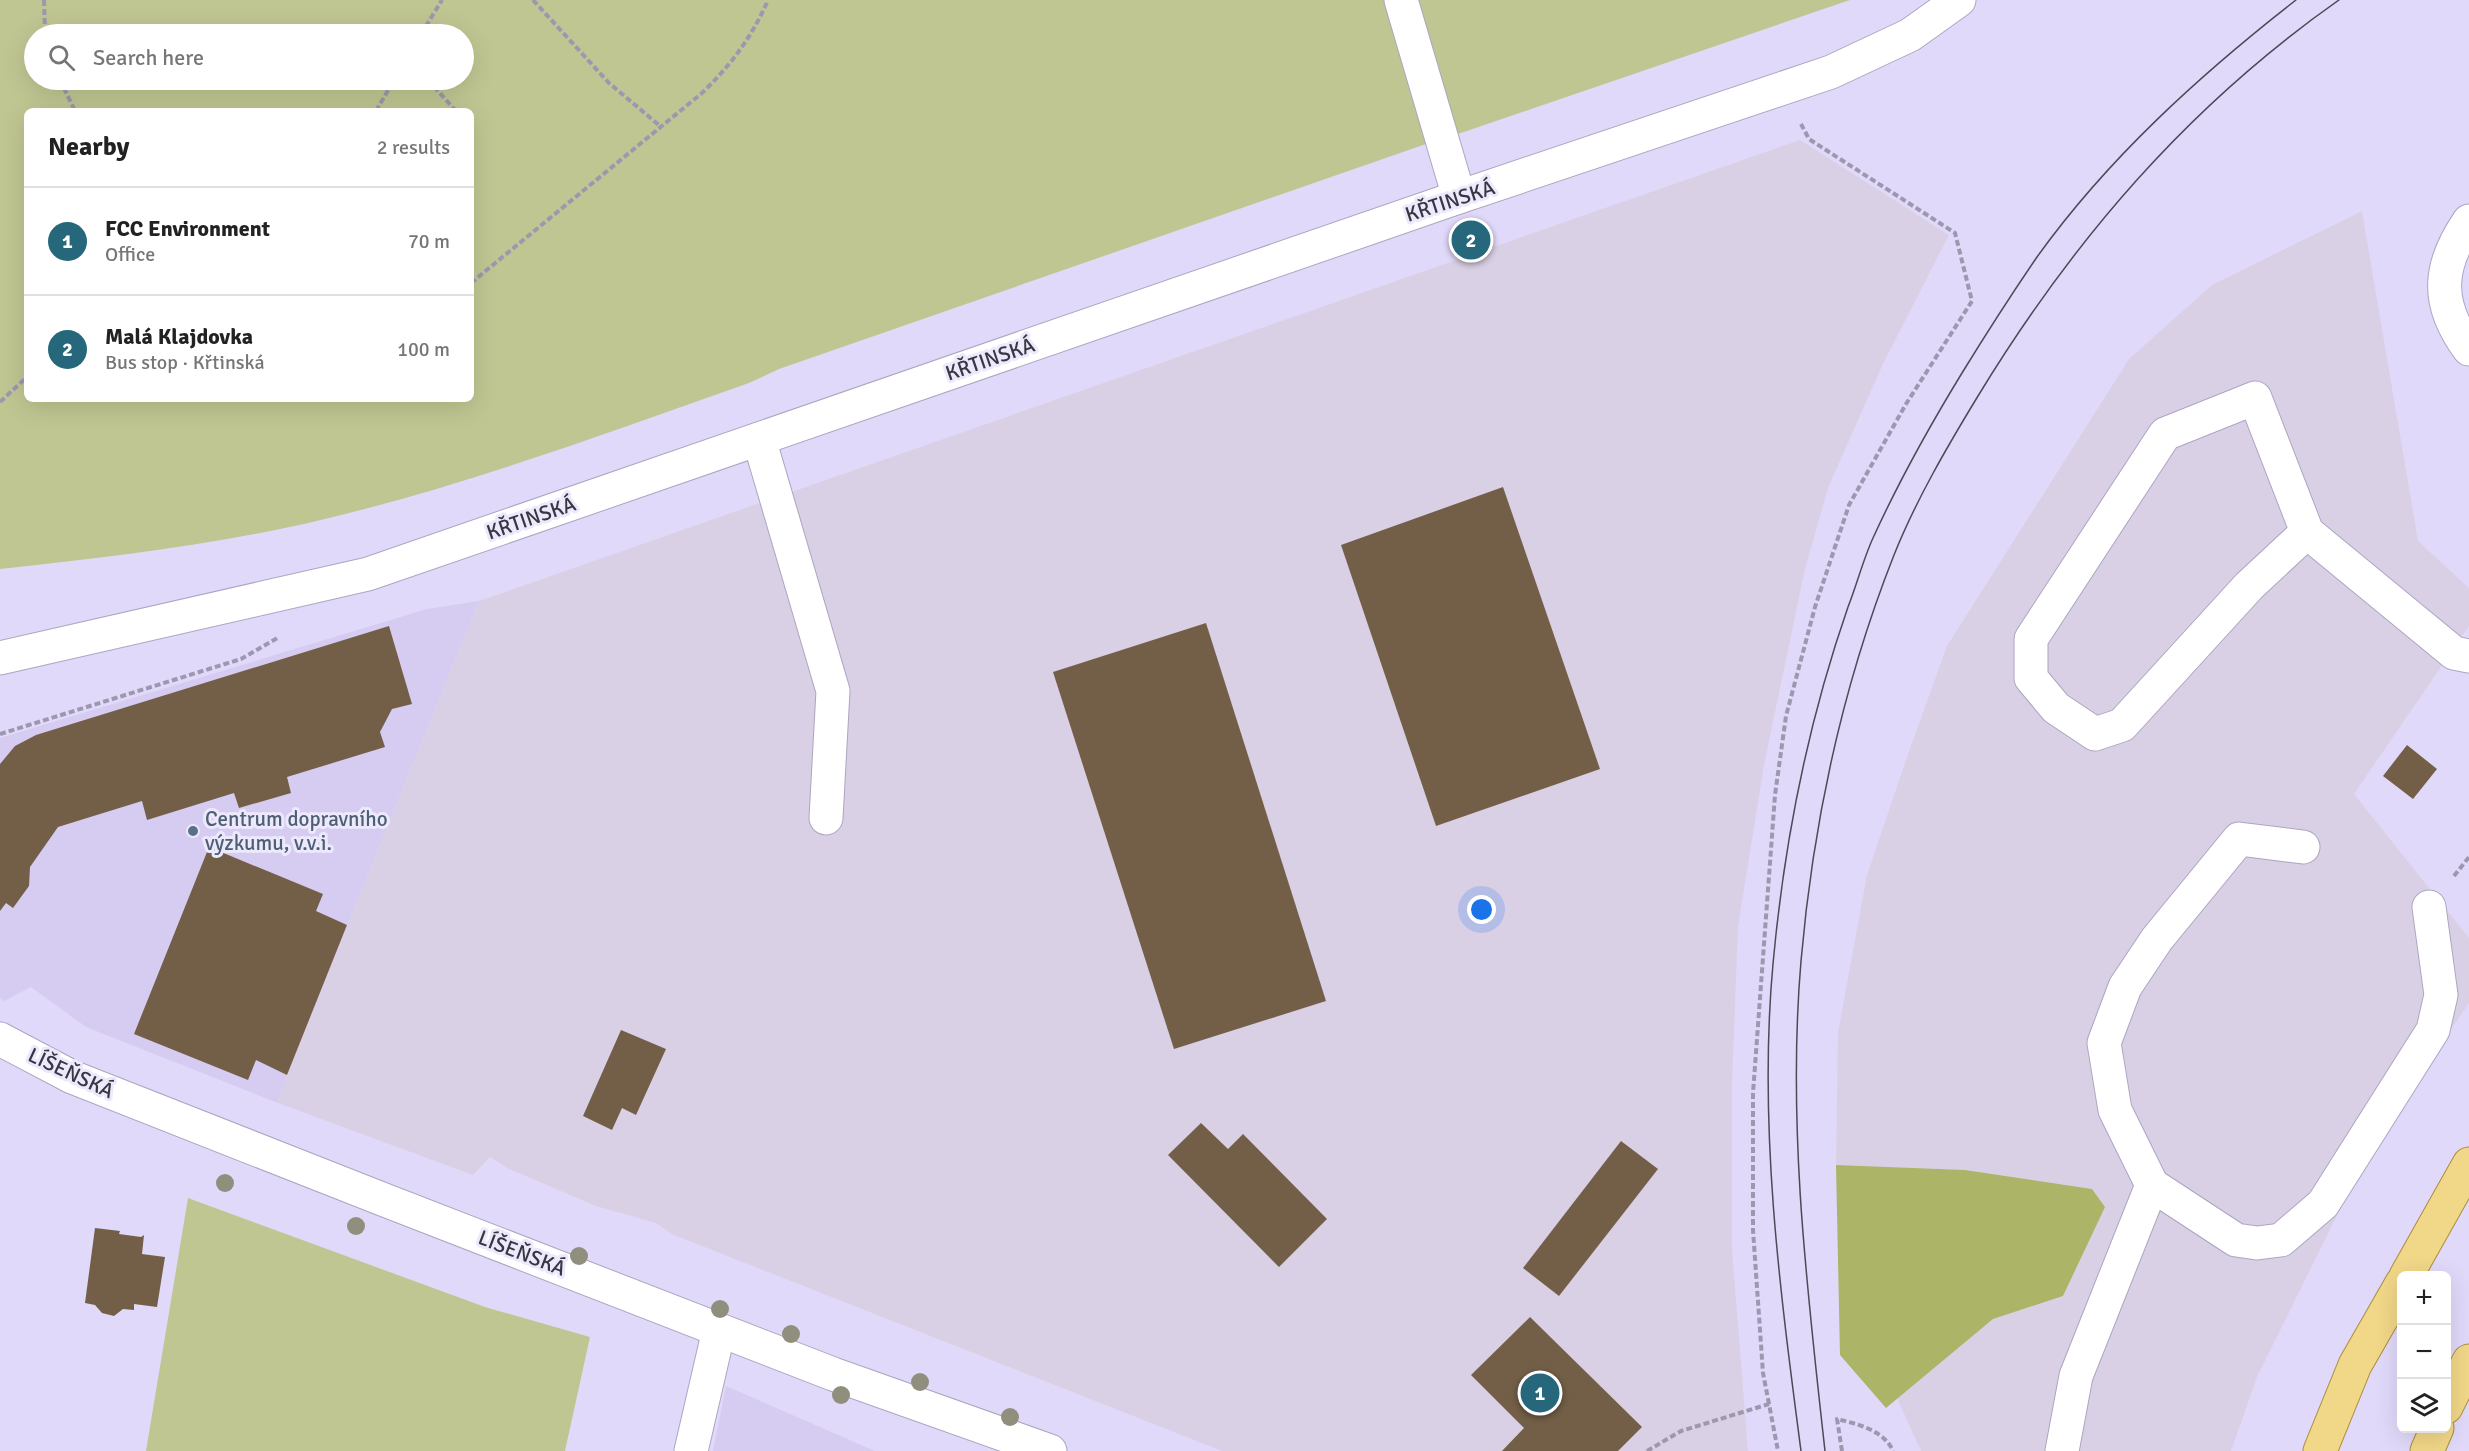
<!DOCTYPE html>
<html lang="en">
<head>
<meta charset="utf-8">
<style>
  :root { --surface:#fff; --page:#f6f6f6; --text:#222; --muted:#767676; --line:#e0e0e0; --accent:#26677b }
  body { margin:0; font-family:Signika,sans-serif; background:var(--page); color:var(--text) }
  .controls { position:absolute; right:18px; bottom:18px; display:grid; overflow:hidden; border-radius:9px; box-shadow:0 6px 24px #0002 }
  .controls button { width:54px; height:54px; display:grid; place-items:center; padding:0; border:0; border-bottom:2px solid var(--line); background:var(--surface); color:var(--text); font:30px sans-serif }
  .you { position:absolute; left:1482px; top:910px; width:21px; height:21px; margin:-15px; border:4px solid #fff; border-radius:50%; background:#1a73e8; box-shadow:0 0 0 9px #1a73e833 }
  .badge { display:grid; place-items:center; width:39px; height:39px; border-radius:50%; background:var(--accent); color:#fff; font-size:20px; font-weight:700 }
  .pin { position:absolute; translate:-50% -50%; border:3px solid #fff; box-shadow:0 2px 6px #0006 }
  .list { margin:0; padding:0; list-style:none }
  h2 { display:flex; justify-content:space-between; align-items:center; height:78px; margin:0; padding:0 24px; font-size:26px }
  h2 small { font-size:20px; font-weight:400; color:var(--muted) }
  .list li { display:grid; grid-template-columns:39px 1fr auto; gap:18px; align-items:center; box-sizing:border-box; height:108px; padding:0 24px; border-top:2px solid var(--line) }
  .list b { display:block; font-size:22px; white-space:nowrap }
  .list p { margin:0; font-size:20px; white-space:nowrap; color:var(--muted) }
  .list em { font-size:20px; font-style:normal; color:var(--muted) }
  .icon { flex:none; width:33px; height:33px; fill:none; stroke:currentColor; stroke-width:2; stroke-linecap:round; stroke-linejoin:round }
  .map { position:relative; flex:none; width:2469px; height:1451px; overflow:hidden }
  .search { position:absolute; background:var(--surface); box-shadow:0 6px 24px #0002; left:24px; top:24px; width:450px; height:66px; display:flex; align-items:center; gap:15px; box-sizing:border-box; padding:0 21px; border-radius:33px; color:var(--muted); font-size:22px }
  .panel { position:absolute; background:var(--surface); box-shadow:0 6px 24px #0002; left:24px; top:108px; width:450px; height:294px; border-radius:9px }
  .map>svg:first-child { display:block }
  .built { fill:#d6ccf1 }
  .industrial { fill:#dad0e5 }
  .green { fill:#c0c692; fill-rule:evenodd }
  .forest { fill:#acb467 }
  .building { fill:#735f48 }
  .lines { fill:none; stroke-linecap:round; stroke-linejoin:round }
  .minor-casing { stroke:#aca5c2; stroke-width:35 }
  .major-casing { stroke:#ab8d3c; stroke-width:35 }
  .path { stroke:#9d97af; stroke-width:4; stroke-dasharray:6 3; stroke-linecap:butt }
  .minor { stroke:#fff; stroke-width:33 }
  .major { stroke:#f1d788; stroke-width:33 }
  .tram { stroke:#4d4958; stroke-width:1.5 }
  .tree { fill:#908f7e }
  .service-dot { fill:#5c6f8a; stroke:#ede9fc; stroke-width:2 }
  .labels { text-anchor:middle; stroke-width:6; stroke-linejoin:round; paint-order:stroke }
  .street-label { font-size:21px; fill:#393542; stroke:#ede9fc }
  .service-label { font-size:21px; fill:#4e5e75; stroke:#ede9fc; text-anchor:start }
</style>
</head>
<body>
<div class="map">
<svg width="2469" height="1451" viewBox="0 0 2469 1451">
  <rect width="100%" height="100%" fill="#e1d9f9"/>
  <g class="built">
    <path d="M479,601L287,1075L278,1103L86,1027L31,987L4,1001L0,998V738L427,609Z"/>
    <path d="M726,1386L875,1451H713Z"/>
  </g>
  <g class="industrial">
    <path d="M1800,140L1949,235L1882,366L1828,488L1805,569L1764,765L1738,927L1732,1084V1249L1748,1451H1222L674,1235L656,1223L596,1206L509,1169L490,1157L473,1175L278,1103L287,1075L479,601Z"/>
    <path d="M2362,211L2418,541L2469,588V626L2354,794L2469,938V1003L2371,1147L2257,1377L2231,1451H1921L1897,1398L1993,1319L2063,1296L2091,1189L1965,1170L1836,1165L1838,1032L1867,875L1908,754L1947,646L2129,359L2212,285Z"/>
  </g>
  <g class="green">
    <path d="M0,0H1850L1455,135L1415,106L1426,144L779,369L749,383C602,435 456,489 304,524C204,546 102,558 0,569ZM34,34H464V80H34ZM27,111H471V399H27Z"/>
    <path d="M188,1198L485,1307L590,1337L565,1451H146Z"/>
  </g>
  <path class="forest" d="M1836,1165L1965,1170L2092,1189L2105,1207L2063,1296L1993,1319L1886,1408L1840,1355Z"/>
  <g class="building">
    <path d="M1503,487L1600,769L1436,826L1341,545Z"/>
    <path d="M1206,623L1326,1001L1174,1049L1053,672Z"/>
    <path d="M389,626L412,704L392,709L380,732L385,747L287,777L291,793L239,808L234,793L147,820L142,801L58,827L30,867L29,886L13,908L6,903L0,911V764L15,746L36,735Z"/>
    <path d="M2407,745L2437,769L2413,799L2383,776Z"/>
    <path d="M209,847L323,894L316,911L347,925L287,1075L256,1060L248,1080L134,1034Z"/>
    <path d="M621,1030L666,1049L636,1115L622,1108L612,1130L583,1116Z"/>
    <path d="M1201,1123L1228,1149L1243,1134L1327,1219L1279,1267L1168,1155Z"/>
    <path d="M1621,1141L1658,1169L1559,1296L1523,1268Z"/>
    <path d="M95,1228L120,1231L119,1234L141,1237L144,1235L142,1254L165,1257L157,1307L134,1304V1310L123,1309L114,1316L102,1313L95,1305L85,1303Z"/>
    <path d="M1530,1317L1642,1427L1618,1451H1502L1524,1428L1471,1375Z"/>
  </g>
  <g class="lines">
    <defs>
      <g id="minor">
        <path d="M1401,0L1459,197"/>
        <path d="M2469,221C2438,266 2435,303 2469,349"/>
        <path d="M759,439L833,691L826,818"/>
        <path d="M2307,532L2249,586L2122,725L2095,734L2056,708L2031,678V639L2165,434L2255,398L2307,532L2454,653L2469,656"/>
        <path d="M0,658L368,574L1459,197L1831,72L1910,35L1959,0"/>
        <path d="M0,1039L72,1077L382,1199L833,1374L1050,1451"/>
        <path d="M2152,1185L2236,1240L2257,1243L2281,1240L2323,1204L2433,1030L2441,995L2429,907"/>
        <path d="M691,1451L719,1330"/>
        <path d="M2062,1451L2076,1376L2152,1185L2115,1110L2104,1043L2125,987L2157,939L2239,839L2303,847"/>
      </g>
      <g id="major">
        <path d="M2406,1276L2469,1164"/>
        <path d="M2446,1407L2469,1361"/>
        <path d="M2320,1451L2355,1365L2402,1283"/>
        <path d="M2427,1451L2437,1428"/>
      </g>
    </defs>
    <use href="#minor" class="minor-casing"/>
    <use href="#major" class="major-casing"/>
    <g class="path">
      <path d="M44,0L45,34"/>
      <path d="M533,0L609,83L660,126"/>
      <path d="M421,34L442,0"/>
      <path d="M60,80L75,111"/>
      <path d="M428,80L456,111"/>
      <path d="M376,111L394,80"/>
      <path d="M471,283L702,93C731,65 752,37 768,0"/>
      <path d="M0,402L27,377"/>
      <path d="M0,734L241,659L279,637"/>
      <path d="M2454,876L2469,857"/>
      <path d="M1769,1404L1763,1373L1753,1230V1093L1775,795L1786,716L1815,607L1849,505L1906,404L1972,301L1955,233L1809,139L1801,124"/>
      <path d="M1647,1451L1681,1431L1769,1404L1778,1451"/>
      <path d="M1842,1451L1837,1419C1857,1424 1884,1430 1893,1451"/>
    </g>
    <use href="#minor" class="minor"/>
    <use href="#major" class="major"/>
    <g class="tram">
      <path d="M1801,1451C1780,1291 1758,1126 1773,964C1784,843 1808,722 1848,607C1857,584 1863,560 1873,538C1899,481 1929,427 1962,373C1986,334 2011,295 2037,257C2108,158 2201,74 2296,0"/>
      <path d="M1825,1451C1807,1289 1787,1124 1801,961C1813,823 1843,684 1894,555C1916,500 1947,447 1978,396C2073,240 2188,106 2339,0"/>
    </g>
  </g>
  <g class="tree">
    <circle cx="225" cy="1183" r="9"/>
    <circle cx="356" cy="1226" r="9"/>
    <circle cx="579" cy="1256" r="9"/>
    <circle cx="720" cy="1309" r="9"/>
    <circle cx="791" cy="1334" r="9"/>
    <circle cx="920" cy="1382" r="9"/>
    <circle cx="841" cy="1395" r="9"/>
    <circle cx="1010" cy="1417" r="9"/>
  </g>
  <circle class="service-dot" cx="193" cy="831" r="6"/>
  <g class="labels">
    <g class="street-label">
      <text transform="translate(1450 201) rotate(-18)" y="7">KŘTINSKÁ</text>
      <text transform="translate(990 359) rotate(-19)" y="7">KŘTINSKÁ</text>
      <text transform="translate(531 518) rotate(-19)" y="7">KŘTINSKÁ</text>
      <text transform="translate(71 1073) rotate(25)" y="7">LÍŠEŇSKÁ</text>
      <text transform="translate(522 1253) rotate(21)" y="7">LÍŠEŇSKÁ</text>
    </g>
    <g class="service-label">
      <text x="205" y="826">Centrum dopravního<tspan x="205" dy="24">výzkumu, v.v.i.</tspan></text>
    </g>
  </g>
</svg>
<div class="controls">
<button>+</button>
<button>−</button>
<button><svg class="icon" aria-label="layers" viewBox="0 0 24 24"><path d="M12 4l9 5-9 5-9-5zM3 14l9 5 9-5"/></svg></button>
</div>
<div class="you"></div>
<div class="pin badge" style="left:1540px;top:1393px">1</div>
<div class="pin badge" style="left:1471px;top:240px">2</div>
<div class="search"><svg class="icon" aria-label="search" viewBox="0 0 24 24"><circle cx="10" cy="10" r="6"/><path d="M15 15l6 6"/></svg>Search here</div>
<section class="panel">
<h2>Nearby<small>2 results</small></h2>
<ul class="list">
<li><span class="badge">1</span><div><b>FCC Environment</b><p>Office</p></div><em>70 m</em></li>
<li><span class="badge">2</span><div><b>Malá Klajdovka</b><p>Bus stop · Křtinská</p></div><em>100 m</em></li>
</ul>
</section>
</div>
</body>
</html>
